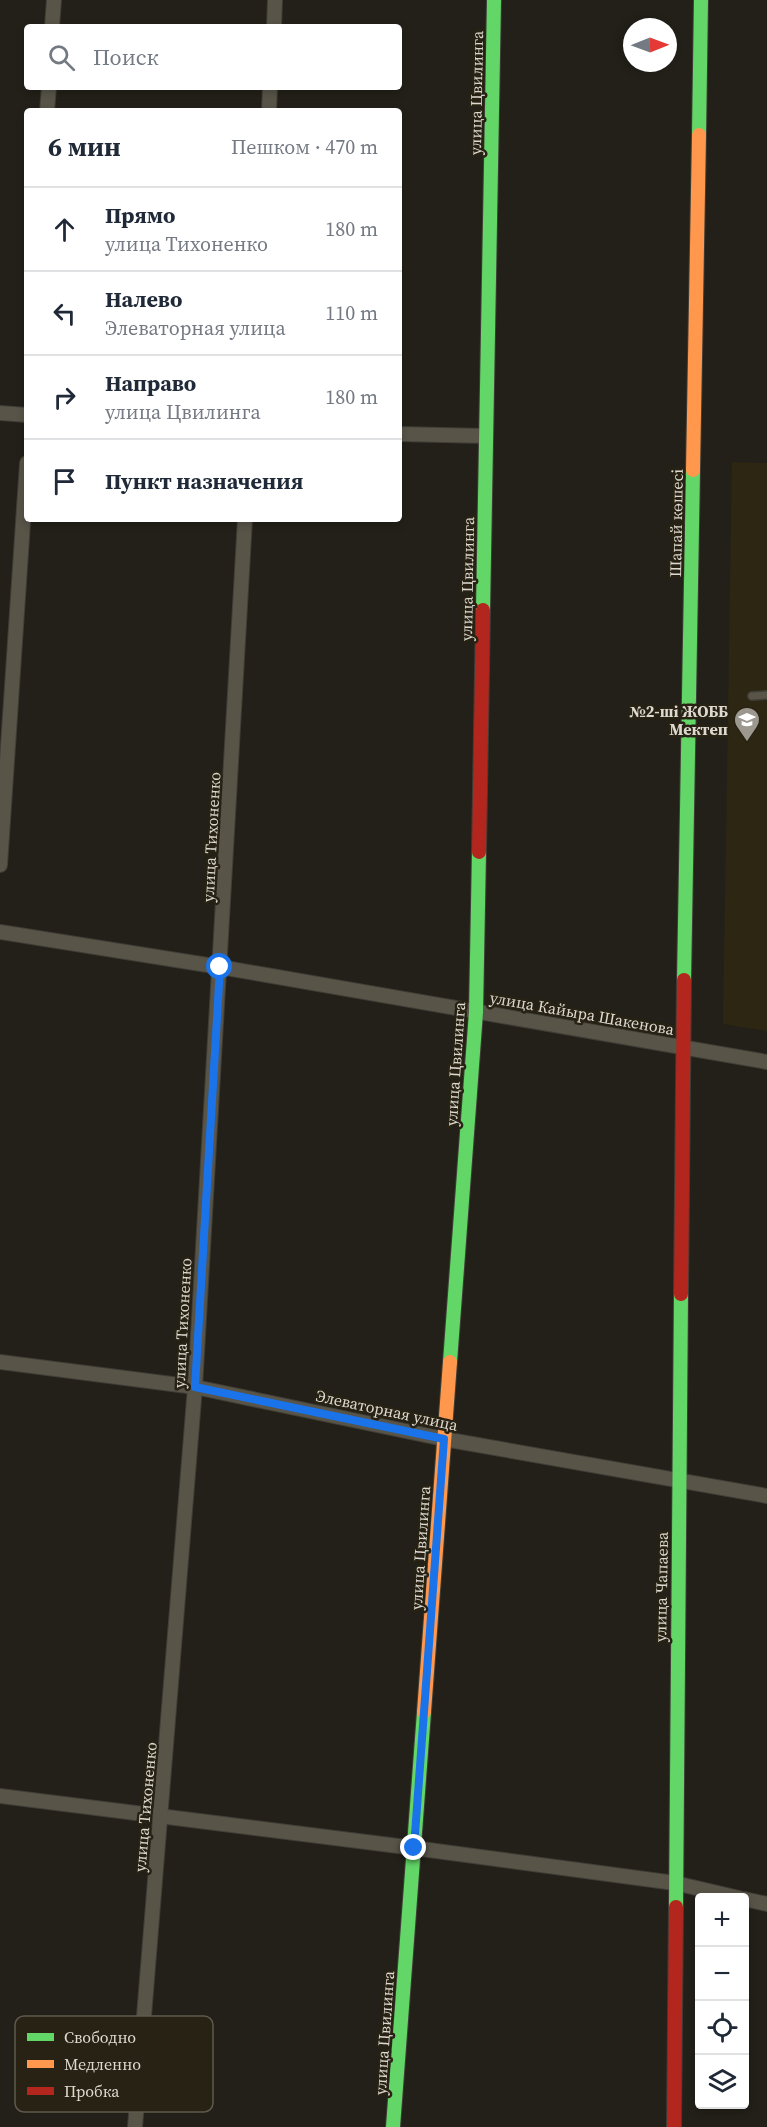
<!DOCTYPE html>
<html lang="ru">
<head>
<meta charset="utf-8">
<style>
  :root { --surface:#fff; --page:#f6f6f7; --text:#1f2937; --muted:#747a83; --line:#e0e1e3 }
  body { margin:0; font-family:"Source Serif 4",serif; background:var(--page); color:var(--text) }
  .controls { position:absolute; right:18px; bottom:18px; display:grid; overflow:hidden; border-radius:6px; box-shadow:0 3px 9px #0003 }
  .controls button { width:54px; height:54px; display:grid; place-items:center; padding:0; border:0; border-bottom:2px solid var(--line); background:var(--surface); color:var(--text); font:30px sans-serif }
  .compass { position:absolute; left:623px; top:18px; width:54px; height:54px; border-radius:50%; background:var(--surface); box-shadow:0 3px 9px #0003; rotate:89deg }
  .stop { position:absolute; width:18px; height:18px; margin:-14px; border:4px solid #1a73e8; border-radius:50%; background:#fff }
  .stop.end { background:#1a73e8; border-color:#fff; box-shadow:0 2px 6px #0008 }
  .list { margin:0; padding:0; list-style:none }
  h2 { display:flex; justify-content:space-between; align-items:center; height:78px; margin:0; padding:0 24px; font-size:26px }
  h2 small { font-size:20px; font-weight:400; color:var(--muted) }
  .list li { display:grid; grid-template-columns:39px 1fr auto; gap:18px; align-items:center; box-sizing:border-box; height:84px; padding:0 24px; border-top:2px solid var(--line) }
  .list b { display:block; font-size:22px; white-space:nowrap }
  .list p { margin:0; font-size:20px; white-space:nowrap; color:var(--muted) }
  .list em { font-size:20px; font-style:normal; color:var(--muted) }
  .icon { flex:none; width:33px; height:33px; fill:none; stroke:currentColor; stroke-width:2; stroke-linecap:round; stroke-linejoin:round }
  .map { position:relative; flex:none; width:767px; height:2127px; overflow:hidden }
  .search { position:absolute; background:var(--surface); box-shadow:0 3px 9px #0003; left:24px; top:24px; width:378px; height:66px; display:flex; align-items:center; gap:15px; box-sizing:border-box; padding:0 21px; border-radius:6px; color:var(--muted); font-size:22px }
  .panel { position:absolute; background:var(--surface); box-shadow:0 3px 9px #0003; left:24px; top:108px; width:378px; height:414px; border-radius:6px }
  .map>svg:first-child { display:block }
  .built { fill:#2d2613 }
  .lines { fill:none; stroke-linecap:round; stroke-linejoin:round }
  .lane-casing { stroke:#3f3d36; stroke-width:10 }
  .street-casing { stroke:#3f3d36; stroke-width:16 }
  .fast-casing { stroke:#3f3d36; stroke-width:16 }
  .slow-casing { stroke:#3f3d36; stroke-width:16 }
  .jam-casing { stroke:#3f3d36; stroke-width:16 }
  .lane { stroke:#585448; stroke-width:7 }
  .street { stroke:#585448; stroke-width:14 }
  .fast { stroke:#63d668; stroke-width:14 }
  .slow { stroke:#ff974d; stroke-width:14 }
  .jam { stroke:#b3261e; stroke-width:14 }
  .route { stroke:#1a73e8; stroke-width:8 }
  .labels { text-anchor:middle; stroke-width:5; stroke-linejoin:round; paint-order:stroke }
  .street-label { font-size:16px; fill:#ddd9d0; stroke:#272213 }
  .poi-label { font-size:16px; font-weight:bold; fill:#ddd9d0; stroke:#272213; text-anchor:end }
  .key { fill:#272213; stroke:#5e594c; stroke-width:1.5 }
  .key-label { font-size:16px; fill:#ddd9d0 }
</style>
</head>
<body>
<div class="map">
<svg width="767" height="2127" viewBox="0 0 767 2127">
  <rect width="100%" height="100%" fill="#222018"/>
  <path class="built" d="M732,462L767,463V1031L723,1024Z"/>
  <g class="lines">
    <defs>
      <path id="lane" d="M752,696L767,695"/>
      <g id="street">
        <path d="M52,27L54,0"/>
        <path d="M274,27L275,0"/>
        <path d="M47,111L49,87"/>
        <path d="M269,111L270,87"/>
        <path d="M0,413L27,415"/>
        <path d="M399,434L486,436"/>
        <path d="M0,865L27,463"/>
        <path d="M0,932L220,967L767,1062"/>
        <path d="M0,1362L195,1387L444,1439L767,1496"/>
        <path d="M0,1796L414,1848L675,1883L739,1898"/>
        <path d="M744,1899L767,1904"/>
        <path d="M135,2127L195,1387L245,519"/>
      </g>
      <g id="fast">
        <path d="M699,135L701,0"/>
        <path d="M483,610L494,0"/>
        <path d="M684,980L693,470"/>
        <path d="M450,1362L476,1012L479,852"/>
        <path d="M676,1907L681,1294"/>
        <path d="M393,2127L424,1712"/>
      </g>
      <g id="slow">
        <path d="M693,470L699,135"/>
        <path d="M424,1712L450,1362"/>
      </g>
      <g id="jam">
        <path d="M479,852L483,610"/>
        <path d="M681,1294L684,980"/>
        <path d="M674,2127L676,1907"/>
      </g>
    </defs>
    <use href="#lane" class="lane-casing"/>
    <use href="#street" class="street-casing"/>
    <use href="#fast" class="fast-casing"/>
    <use href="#slow" class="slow-casing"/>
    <use href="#jam" class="jam-casing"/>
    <use href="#lane" class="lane"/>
    <use href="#street" class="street"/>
    <use href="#fast" class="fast"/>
    <use href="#slow" class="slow"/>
    <use href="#jam" class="jam"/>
  </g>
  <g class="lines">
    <path class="route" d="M220,967L195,1387L444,1439L414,1848"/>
  </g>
  <defs>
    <symbol id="school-pin" viewBox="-11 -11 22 30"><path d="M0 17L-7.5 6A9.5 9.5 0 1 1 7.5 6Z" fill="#9c9890" stroke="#272213"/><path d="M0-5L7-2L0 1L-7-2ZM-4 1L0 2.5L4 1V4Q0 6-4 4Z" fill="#fff"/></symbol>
  </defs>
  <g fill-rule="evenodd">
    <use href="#school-pin" x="732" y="705" width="30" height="40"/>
  </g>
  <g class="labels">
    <g class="street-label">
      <text transform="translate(476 93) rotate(-89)" y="6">улица Цвилинга</text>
      <text transform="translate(676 523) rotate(-89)" y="6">Шапай көшесі</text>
      <text transform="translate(467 579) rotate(-89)" y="6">улица Цвилинга</text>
      <text transform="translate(211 837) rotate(-87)" y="6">улица Тихоненко</text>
      <text transform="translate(582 1013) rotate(10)" y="6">улица Кайыра Шакенова</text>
      <text transform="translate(455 1064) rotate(-86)" y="6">улица Цвилинга</text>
      <text transform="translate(182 1323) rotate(-87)" y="6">улица Тихоненко</text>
      <text transform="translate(387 1410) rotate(12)" y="6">Элеваторная улица</text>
      <text transform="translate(420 1548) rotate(-86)" y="6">улица Цвилинга</text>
      <text transform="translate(661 1587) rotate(-89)" y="6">улица Чапаева</text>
      <text transform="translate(145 1807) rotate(-85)" y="6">улица Тихоненко</text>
      <text transform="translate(384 2033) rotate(-86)" y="6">улица Цвилинга</text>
    </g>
    <g class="poi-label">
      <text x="728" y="717">№2-ші ЖОББ<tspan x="728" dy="18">Мектеп</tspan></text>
    </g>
  </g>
  <rect x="15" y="2016" width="198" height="96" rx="9" class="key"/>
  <rect x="27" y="2033" width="27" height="8" fill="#63d668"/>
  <rect x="27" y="2060" width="27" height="8" fill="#ff974d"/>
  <rect x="27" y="2087" width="27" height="8" fill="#b3261e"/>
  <g class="key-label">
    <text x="64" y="2043">Свободно</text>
    <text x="64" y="2070">Медленно</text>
    <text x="64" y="2097">Пробка</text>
  </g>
</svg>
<div class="controls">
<button>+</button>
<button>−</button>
<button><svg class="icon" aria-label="locate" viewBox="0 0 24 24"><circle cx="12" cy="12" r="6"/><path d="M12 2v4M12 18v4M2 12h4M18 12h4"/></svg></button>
<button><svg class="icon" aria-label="layers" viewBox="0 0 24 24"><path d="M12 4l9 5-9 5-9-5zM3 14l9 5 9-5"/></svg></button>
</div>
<svg class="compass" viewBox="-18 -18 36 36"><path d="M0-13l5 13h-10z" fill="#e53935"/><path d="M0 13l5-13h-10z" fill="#747a83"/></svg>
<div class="stop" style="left:220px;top:967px"></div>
<div class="stop end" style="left:414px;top:1848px"></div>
<div class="search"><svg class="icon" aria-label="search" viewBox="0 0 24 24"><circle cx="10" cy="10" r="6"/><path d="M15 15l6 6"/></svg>Поиск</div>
<section class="panel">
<h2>6 мин<small>Пешком · 470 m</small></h2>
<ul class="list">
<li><svg class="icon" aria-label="ahead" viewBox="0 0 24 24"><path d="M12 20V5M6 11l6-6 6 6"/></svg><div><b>Прямо</b><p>улица Тихоненко</p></div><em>180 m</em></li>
<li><svg class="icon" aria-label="left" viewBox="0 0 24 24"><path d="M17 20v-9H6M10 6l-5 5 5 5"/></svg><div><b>Налево</b><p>Элеваторная улица</p></div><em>110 m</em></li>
<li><svg class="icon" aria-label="right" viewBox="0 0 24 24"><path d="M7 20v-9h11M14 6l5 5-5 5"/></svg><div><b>Направо</b><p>улица Цвилинга</p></div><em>180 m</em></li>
<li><svg class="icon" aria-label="arrive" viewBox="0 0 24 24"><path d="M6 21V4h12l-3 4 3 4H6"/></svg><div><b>Пункт назначения</b></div></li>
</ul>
</section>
</div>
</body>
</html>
